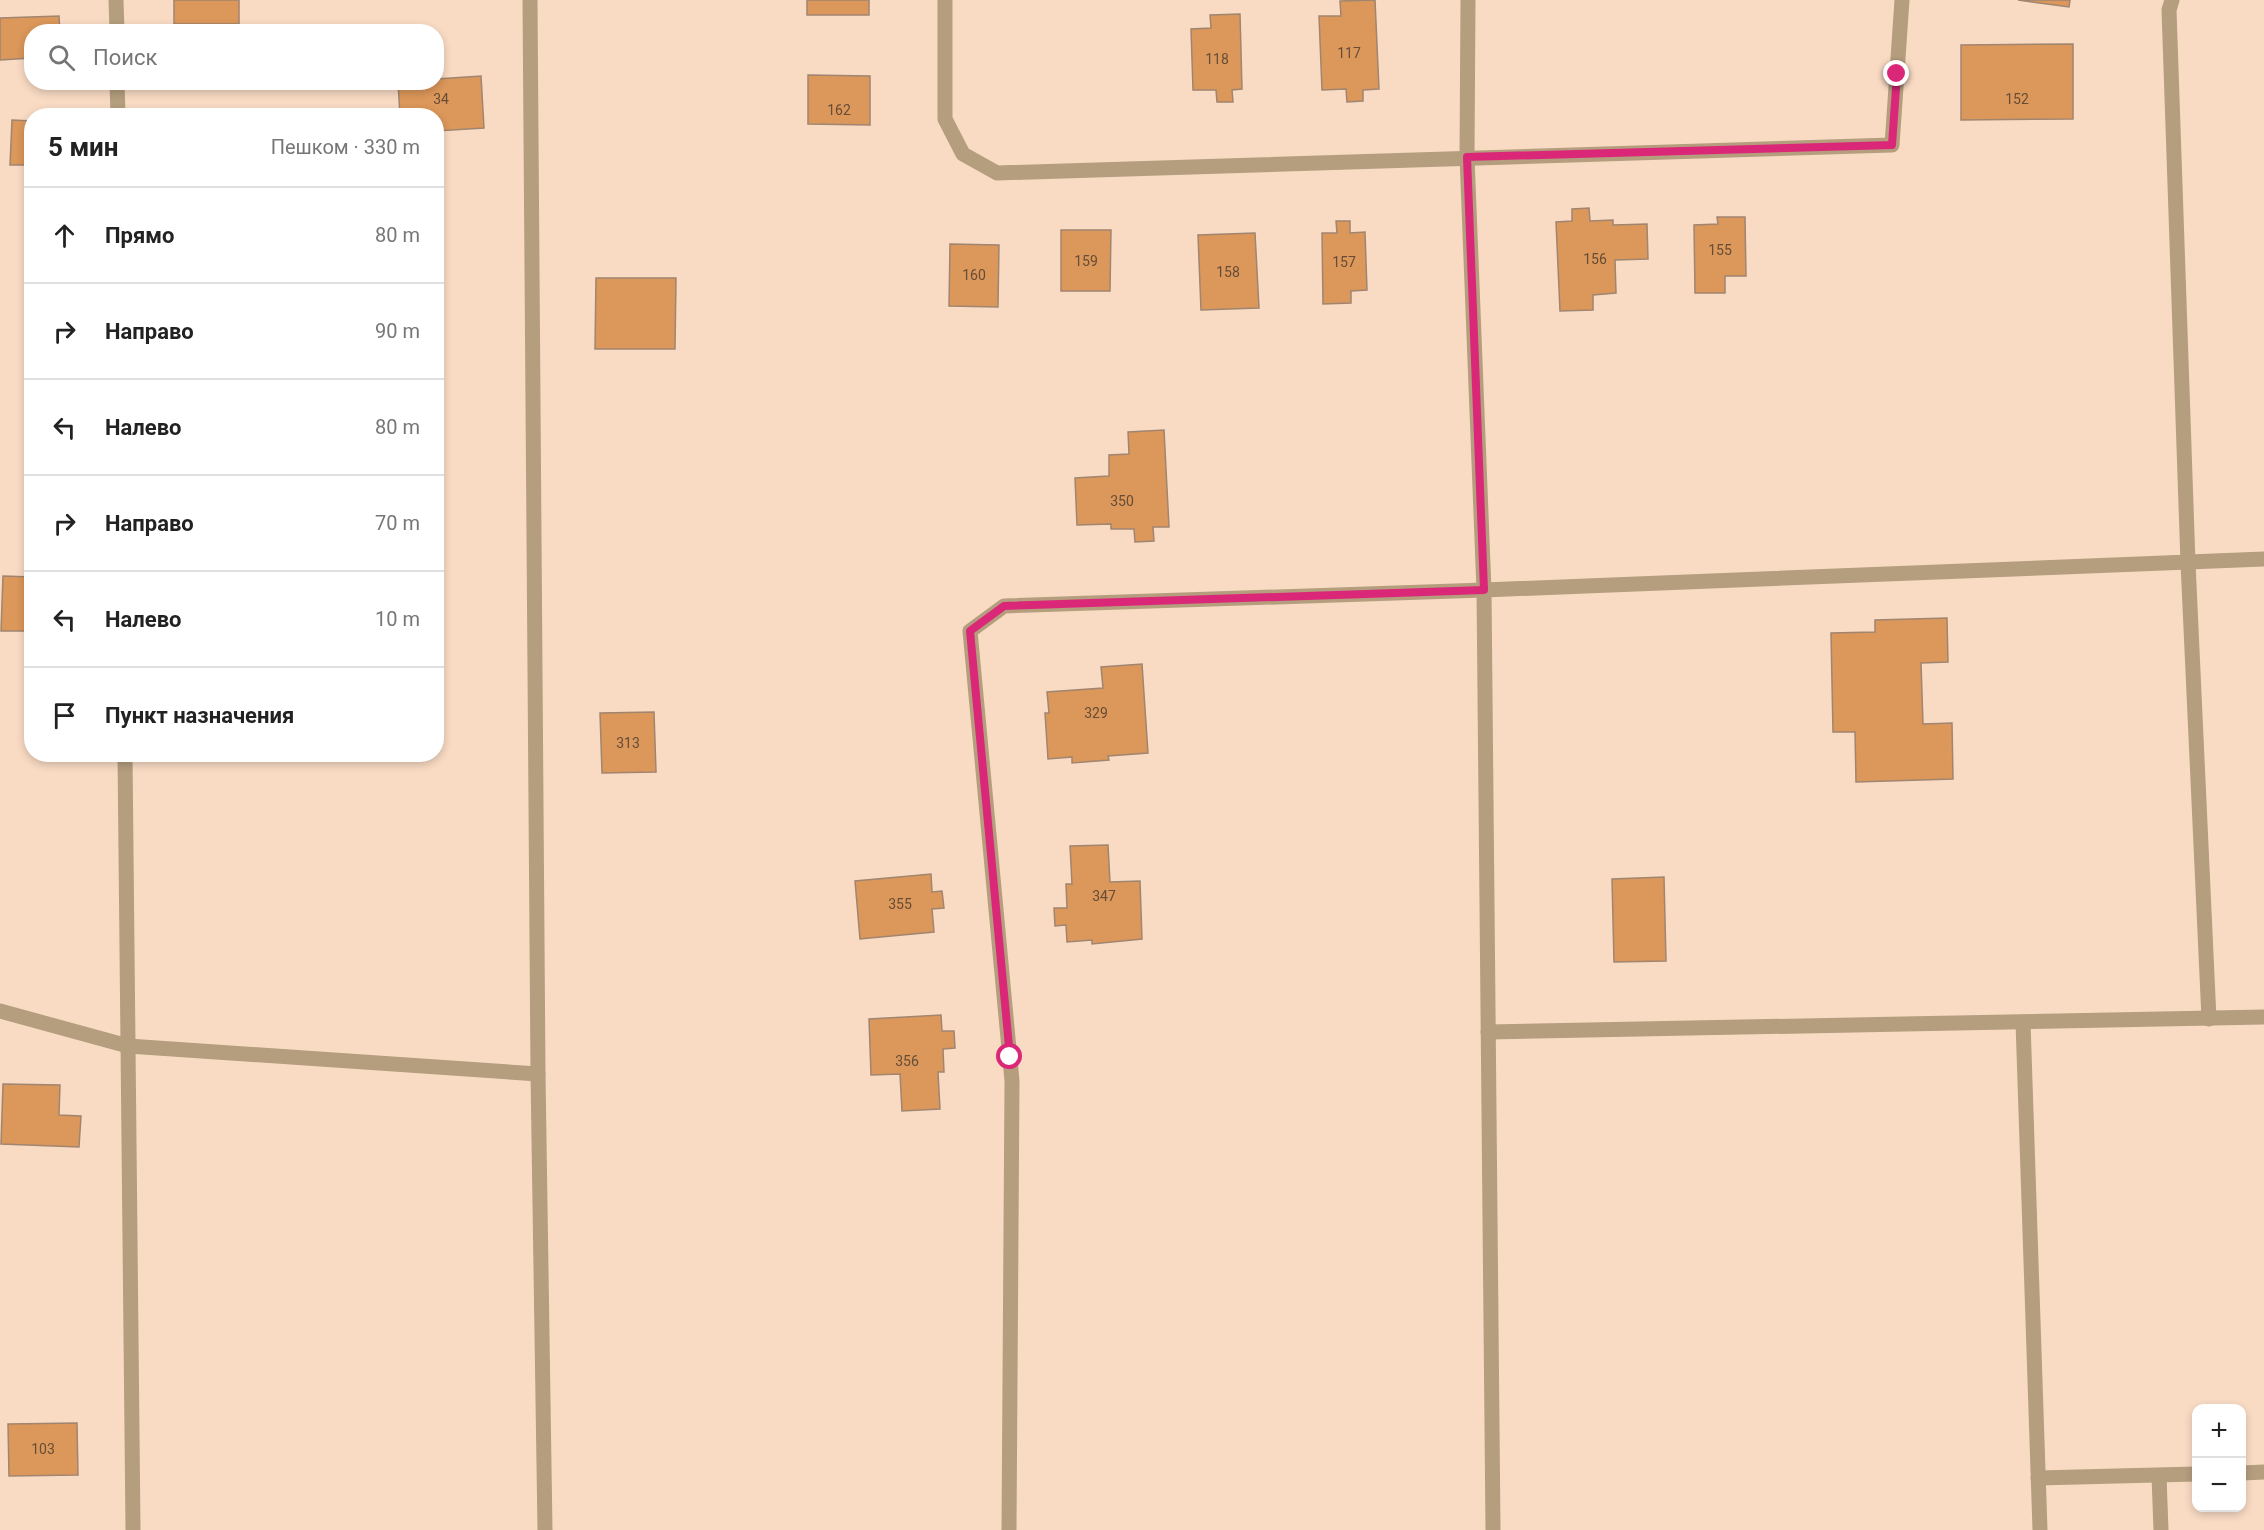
<!DOCTYPE html>
<html lang="ru">
<head>
<meta charset="utf-8">
<style>
  :root { --surface:#fff; --page:#f6f6f6; --text:#222; --muted:#767676; --line:#e0e0e0 }
  body { margin:0; font-family:Roboto,sans-serif; background:var(--page); color:var(--text) }
  .controls { position:absolute; right:18px; bottom:18px; display:grid; overflow:hidden; border-radius:12px; box-shadow:0 3px 9px #0003 }
  .controls button { width:54px; height:54px; display:grid; place-items:center; padding:0; border:0; border-bottom:2px solid var(--line); background:var(--surface); color:var(--text); font:30px sans-serif }
  .stop { position:absolute; width:18px; height:18px; margin:-14px; border:4px solid #db2777; border-radius:50%; background:#fff }
  .stop.end { background:#db2777; border-color:#fff; box-shadow:0 2px 6px #0008 }
  .list { margin:0; padding:0; list-style:none }
  h2 { display:flex; justify-content:space-between; align-items:center; height:78px; margin:0; padding:0 24px; font-size:26px }
  h2 small { font-size:20px; font-weight:400; color:var(--muted) }
  .list li { display:grid; grid-template-columns:39px 1fr auto; gap:18px; align-items:center; box-sizing:border-box; height:96px; padding:0 24px; border-top:2px solid var(--line) }
  .list b { display:block; font-size:22px; white-space:nowrap }
  .list em { font-size:20px; font-style:normal; color:var(--muted) }
  .icon { flex:none; width:33px; height:33px; fill:none; stroke:currentColor; stroke-width:2; stroke-linecap:round; stroke-linejoin:round }
  .map { position:relative; flex:none; width:2264px; height:1530px; overflow:hidden }
  .search { position:absolute; background:var(--surface); box-shadow:0 3px 9px #0003; left:24px; top:24px; width:420px; height:66px; display:flex; align-items:center; gap:15px; box-sizing:border-box; padding:0 21px; border-radius:24px; color:var(--muted); font-size:22px }
  .panel { position:absolute; background:var(--surface); box-shadow:0 3px 9px #0003; left:24px; top:108px; width:420px; height:654px; border-radius:24px }
  .map>svg:first-child { display:block }
  .building { fill:#dc975a; stroke:#a08570; stroke-width:1.5 }
  .lines { fill:none; stroke-linecap:round; stroke-linejoin:round }
  .minor { stroke:#b49e7e; stroke-width:15 }
  .route { stroke:#db2777; stroke-width:8 }
  .labels { text-anchor:middle; stroke-width:4.5; stroke-linejoin:round; paint-order:stroke }
  .number-label { font-size:14px; fill:#664d37 }
</style>
</head>
<body>
<div class="map">
<svg width="2264" height="1530" viewBox="0 0 2264 1530">
  <rect width="100%" height="100%" fill="#f9dbc4"/>
  <g class="building">
    <rect x="174" y="0" width="65" height="24"/>
    <rect x="807" y="0" width="62" height="15"/>
    <path d="M1375,0L1379,89L1363,90V101L1347,102L1346,89L1322,90L1319,16H1341L1340,1Z"/>
    <path d="M2018,0H2070L2069,7Z"/>
    <path d="M1240,14L1242,89L1232,90L1233,102H1217L1216,90H1193L1191,29L1211,28L1210,15Z"/>
    <path d="M59,16L60,32H32V58L0,60V18Z"/>
    <path d="M2073,44V119L1961,120V45Z"/>
    <path d="M808,75L870,76V125L808,124Z"/>
    <path d="M481,76L484,128L436,131V116H400L398,82H436V79Z"/>
    <path d="M12,120L32,121V165H10Z"/>
    <path d="M1589,208L1590,221L1613,220V225L1647,224L1648,259L1615,260L1616,293L1593,295V310L1560,311L1556,222L1572,221V209Z"/>
    <path d="M1717,217H1745L1746,276H1725V293H1695L1694,225L1718,224Z"/>
    <path d="M1336,221H1350V233L1365,232L1367,290L1351,291V303L1323,304L1322,233H1337Z"/>
    <path d="M1061,230H1111L1110,291H1061Z"/>
    <path d="M1255,233L1259,308L1201,310L1198,235Z"/>
    <path d="M950,244L999,245L998,307L949,306Z"/>
    <path d="M596,278H676L675,349H595Z"/>
    <path d="M1164,430L1169,527H1153L1154,541L1135,542L1134,529H1111V524L1077,525L1075,478L1109,476V455L1129,454L1128,432Z"/>
    <path d="M3,576L32,577V631H1Z"/>
    <path d="M1947,618L1948,662L1921,663L1923,724L1952,723L1953,779L1856,782L1855,732H1833L1831,633L1875,632V620Z"/>
    <path d="M1142,664L1148,753L1108,756L1109,760L1072,763V757L1048,759L1045,713H1049L1047,692L1103,688L1101,667Z"/>
    <path d="M654,712L656,772L602,773L600,713Z"/>
    <path d="M1108,845L1110,882L1140,881L1142,939L1092,944V940L1067,942L1066,925L1055,926L1054,908H1067L1066,884H1072L1070,846Z"/>
    <path d="M931,874L932,892L942,891L944,908L932,909L934,932L860,939L855,881Z"/>
    <path d="M1664,877L1666,961L1614,962L1612,879Z"/>
    <path d="M941,1015L942,1031H954L955,1048L943,1049L944,1072H938L940,1109L902,1111L900,1074L871,1075L869,1019Z"/>
    <path d="M3,1084L60,1085L59,1115L81,1116L79,1147L1,1144Z"/>
    <path d="M77,1423L78,1475L9,1476L8,1424Z"/>
  </g>
  <g class="lines">
    <g class="minor">
      <path d="M116,0L117,32"/>
      <path d="M530,0L538,1074L545,1530"/>
      <path d="M945,0V119L963,154L997,173L1892,145L1902,0"/>
      <path d="M1468,0L1467,157L1484,590L1493,1530"/>
      <path d="M2172,0L2169,10L2188,563L2209,1019"/>
      <path d="M117,82L118,116"/>
      <path d="M125,754L133,1530"/>
      <path d="M0,1011L128,1046L538,1074"/>
      <path d="M2023,1022L2040,1530"/>
      <path d="M1488,1032L2264,1017"/>
      <path d="M2242,1473L2264,1472"/>
      <path d="M2159,1476L2161,1530"/>
      <path d="M2038,1478L2196,1474"/>
      <path d="M1009,1530L1012,1081L970,631L1004,606L1484,590L2264,559"/>
    </g>
  </g>
  <g class="lines">
    <path class="route" d="M1010,1057L970,631L1004,606L1484,590L1467,157L1892,145L1897,74"/>
  </g>
  <g class="labels">
    <g class="number-label">
      <text x="1349" y="58">117</text>
      <text x="1217" y="64">118</text>
      <text x="441" y="104">34</text>
      <text x="2017" y="104">152</text>
      <text x="839" y="115">162</text>
      <text x="1720" y="255">155</text>
      <text x="1595" y="264">156</text>
      <text x="1086" y="266">159</text>
      <text x="1344" y="267">157</text>
      <text x="1228" y="277">158</text>
      <text x="974" y="280">160</text>
      <text x="1122" y="506">350</text>
      <text x="1096" y="718">329</text>
      <text x="628" y="748">313</text>
      <text x="1104" y="901">347</text>
      <text x="900" y="909">355</text>
      <text x="907" y="1066">356</text>
      <text x="43" y="1454">103</text>
    </g>
  </g>
</svg>
<div class="controls">
<button>+</button>
<button>−</button>
</div>
<div class="stop" style="left:1010px;top:1057px"></div>
<div class="stop end" style="left:1897px;top:74px"></div>
<div class="search"><svg class="icon" aria-label="search" viewBox="0 0 24 24"><circle cx="10" cy="10" r="6"/><path d="M15 15l6 6"/></svg>Поиск</div>
<section class="panel">
<h2>5 мин<small>Пешком · 330 m</small></h2>
<ul class="list">
<li><svg class="icon" aria-label="ahead" viewBox="0 0 24 24"><path d="M12 20V5M6 11l6-6 6 6"/></svg><div><b>Прямо</b></div><em>80 m</em></li>
<li><svg class="icon" aria-label="right" viewBox="0 0 24 24"><path d="M7 20v-9h11M14 6l5 5-5 5"/></svg><div><b>Направо</b></div><em>90 m</em></li>
<li><svg class="icon" aria-label="left" viewBox="0 0 24 24"><path d="M17 20v-9H6M10 6l-5 5 5 5"/></svg><div><b>Налево</b></div><em>80 m</em></li>
<li><svg class="icon" aria-label="right" viewBox="0 0 24 24"><path d="M7 20v-9h11M14 6l5 5-5 5"/></svg><div><b>Направо</b></div><em>70 m</em></li>
<li><svg class="icon" aria-label="left" viewBox="0 0 24 24"><path d="M17 20v-9H6M10 6l-5 5 5 5"/></svg><div><b>Налево</b></div><em>10 m</em></li>
<li><svg class="icon" aria-label="arrive" viewBox="0 0 24 24"><path d="M6 21V4h12l-3 4 3 4H6"/></svg><div><b>Пункт назначения</b></div></li>
</ul>
</section>
</div>
</body>
</html>
